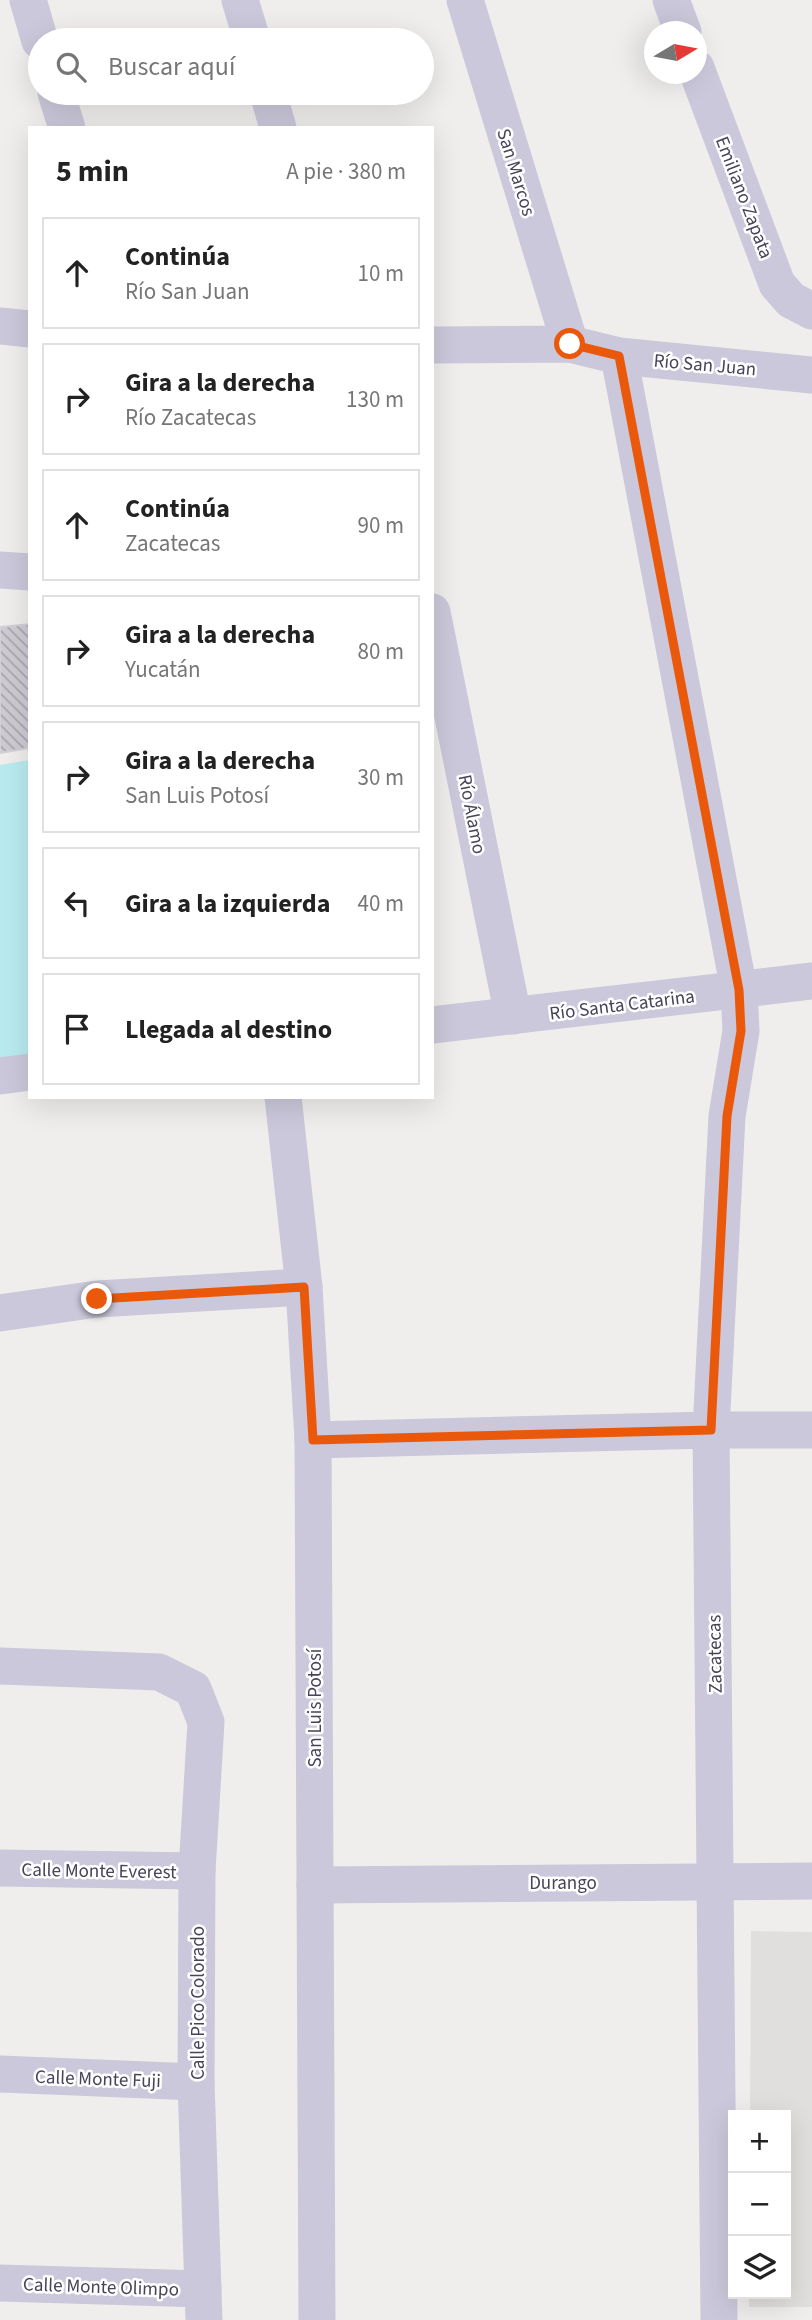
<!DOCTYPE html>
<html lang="es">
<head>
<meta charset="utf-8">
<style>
  :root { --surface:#fff; --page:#f2f2f2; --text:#222; --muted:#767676; --line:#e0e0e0 }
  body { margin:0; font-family:"Source Sans 3",sans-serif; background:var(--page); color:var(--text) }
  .controls { position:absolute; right:21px; bottom:21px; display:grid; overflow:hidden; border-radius:0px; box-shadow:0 7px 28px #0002 }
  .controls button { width:63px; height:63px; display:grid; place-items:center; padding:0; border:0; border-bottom:2px solid var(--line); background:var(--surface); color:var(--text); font:35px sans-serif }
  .compass { position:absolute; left:644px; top:21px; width:63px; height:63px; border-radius:50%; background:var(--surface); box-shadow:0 7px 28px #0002; rotate:80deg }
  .stop { position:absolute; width:21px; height:21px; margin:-16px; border:5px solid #ea580c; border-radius:50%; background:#fff }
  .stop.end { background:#ea580c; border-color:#fff; box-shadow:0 2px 7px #0008 }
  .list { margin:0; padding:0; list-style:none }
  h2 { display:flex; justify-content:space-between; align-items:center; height:91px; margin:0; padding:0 28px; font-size:30px }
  h2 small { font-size:23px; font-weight:400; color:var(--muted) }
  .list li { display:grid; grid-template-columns:46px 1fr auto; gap:21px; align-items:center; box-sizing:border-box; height:112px; margin:0 14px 14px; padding:0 14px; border:2px solid var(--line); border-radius:0px }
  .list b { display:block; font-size:26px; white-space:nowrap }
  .list p { margin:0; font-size:23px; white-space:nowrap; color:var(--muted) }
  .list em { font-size:23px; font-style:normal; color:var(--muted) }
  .icon { flex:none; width:38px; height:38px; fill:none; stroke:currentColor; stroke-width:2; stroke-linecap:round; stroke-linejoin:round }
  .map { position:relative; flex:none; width:812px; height:2320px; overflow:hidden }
  .search { position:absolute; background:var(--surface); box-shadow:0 7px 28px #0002; left:28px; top:28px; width:406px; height:77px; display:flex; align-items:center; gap:18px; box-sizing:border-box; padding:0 24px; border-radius:38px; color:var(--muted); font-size:26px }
  .panel { position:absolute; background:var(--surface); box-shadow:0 7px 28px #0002; left:28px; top:126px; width:406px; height:973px; border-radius:0px }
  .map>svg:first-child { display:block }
  .education { fill:#e0dfde }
  .grass { fill:#b8ebef }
  .building { fill:url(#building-back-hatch); stroke:#d3d0d8; stroke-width:2 }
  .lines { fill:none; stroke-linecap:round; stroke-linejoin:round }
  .minor { stroke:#cac8da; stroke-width:37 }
  .route { stroke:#ea580c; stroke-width:9 }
  .labels { text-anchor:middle; stroke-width:5; stroke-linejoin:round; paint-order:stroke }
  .street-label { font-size:19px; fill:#474459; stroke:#fff }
</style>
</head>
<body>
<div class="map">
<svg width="812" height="2320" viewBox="0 0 812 2320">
  <defs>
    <pattern id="building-back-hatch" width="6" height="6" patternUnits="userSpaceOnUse" patternTransform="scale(1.75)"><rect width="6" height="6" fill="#cfcbd3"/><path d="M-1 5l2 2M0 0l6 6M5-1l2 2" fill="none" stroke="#aaa6ae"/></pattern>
  </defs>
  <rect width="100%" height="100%" fill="#efeeec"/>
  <path class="education" d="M751,1931L812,1932V2307H749V2294H786V2115H750Z"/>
  <path class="grass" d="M30,760V1061L0,1064V765Z"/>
  <path class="building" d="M30,624V748L0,753V627Z"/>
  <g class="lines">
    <g class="minor">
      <path d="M28,0L40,41"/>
      <path d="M240,0L252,40"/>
      <path d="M465,0L570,344"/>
      <path d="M671,0L683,32"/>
      <path d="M696,68L777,284L791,300L812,311"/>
      <path d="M56,93L67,128"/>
      <path d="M268,93L278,128"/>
      <path d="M0,326L30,329"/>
      <path d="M432,345L570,344L619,356L812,375"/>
      <path d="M619,356L739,990L741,1031L727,1116L711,1430L719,2320"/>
      <path d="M0,570L30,572"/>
      <path d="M432,612L513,1016"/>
      <path d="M432,1025L812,981"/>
      <path d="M0,1076L30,1072"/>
      <path d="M283,1097L304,1287L313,1440L317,2320"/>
      <path d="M0,1313L97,1299L304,1287"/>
      <path d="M313,1440L711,1430H812"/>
      <path d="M0,1666L159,1672L193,1689L206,1722L197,1871L196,2082L204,2320"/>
      <path d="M0,1868L197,1871"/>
      <path d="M315,1885L812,1881"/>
      <path d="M0,2074L196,2082"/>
      <path d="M0,2283L203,2289"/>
    </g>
  </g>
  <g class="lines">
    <path class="route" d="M97,1299L304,1287L313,1440L711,1430L727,1116L741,1031L739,990L619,356L570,344"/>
  </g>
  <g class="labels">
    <g class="street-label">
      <text transform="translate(517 172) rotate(73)" y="7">San Marcos</text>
      <text transform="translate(745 197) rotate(69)" y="7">Emiliano Zapata</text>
      <text transform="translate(705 364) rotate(5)" y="7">Río San Juan</text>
      <text transform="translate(473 814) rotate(79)" y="7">Río Álamo</text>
      <text transform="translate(622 1004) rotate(-7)" y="7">Río Santa Catarina</text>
      <text transform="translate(714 1654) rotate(-91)" y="7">Zacatecas</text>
      <text transform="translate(314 1708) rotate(-90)" y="7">San Luis Potosí</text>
      <text transform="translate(99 1870) rotate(1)" y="7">Calle Monte Everest</text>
      <text x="563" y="1889">Durango</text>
      <text transform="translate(197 2003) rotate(-90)" y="7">Calle Pico Colorado</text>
      <text transform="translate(98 2078) rotate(2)" y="7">Calle Monte Fuji</text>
      <text transform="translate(101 2286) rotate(2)" y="7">Calle Monte Olimpo</text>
    </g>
  </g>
</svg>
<div class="controls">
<button>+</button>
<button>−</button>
<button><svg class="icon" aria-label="layers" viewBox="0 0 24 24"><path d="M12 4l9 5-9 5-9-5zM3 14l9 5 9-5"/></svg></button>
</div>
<svg class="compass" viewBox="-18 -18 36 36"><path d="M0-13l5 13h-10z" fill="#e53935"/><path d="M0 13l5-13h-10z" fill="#767676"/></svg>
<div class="stop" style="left:570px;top:344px"></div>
<div class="stop end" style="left:97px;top:1299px"></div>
<div class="search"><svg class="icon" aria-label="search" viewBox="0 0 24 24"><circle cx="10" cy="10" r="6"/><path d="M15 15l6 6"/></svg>Buscar aquí</div>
<section class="panel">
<h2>5 min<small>A pie · 380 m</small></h2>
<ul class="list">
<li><svg class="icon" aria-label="ahead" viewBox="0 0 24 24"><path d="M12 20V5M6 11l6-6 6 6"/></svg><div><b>Continúa</b><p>Río San Juan</p></div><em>10 m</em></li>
<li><svg class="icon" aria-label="right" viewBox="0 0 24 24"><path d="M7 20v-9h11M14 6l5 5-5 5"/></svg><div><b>Gira a la derecha</b><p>Río Zacatecas</p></div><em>130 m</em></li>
<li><svg class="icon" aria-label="ahead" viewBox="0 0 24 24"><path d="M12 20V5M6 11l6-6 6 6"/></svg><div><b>Continúa</b><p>Zacatecas</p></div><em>90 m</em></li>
<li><svg class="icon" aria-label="right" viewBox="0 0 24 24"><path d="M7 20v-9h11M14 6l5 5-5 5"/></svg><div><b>Gira a la derecha</b><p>Yucatán</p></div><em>80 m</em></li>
<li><svg class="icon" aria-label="right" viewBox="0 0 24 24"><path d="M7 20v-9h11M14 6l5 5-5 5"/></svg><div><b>Gira a la derecha</b><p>San Luis Potosí</p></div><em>30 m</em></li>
<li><svg class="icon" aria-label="left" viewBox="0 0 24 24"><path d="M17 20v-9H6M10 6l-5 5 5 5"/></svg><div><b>Gira a la izquierda</b></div><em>40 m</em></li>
<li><svg class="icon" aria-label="arrive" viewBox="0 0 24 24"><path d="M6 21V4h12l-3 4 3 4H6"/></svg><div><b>Llegada al destino</b></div></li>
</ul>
</section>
</div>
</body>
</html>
